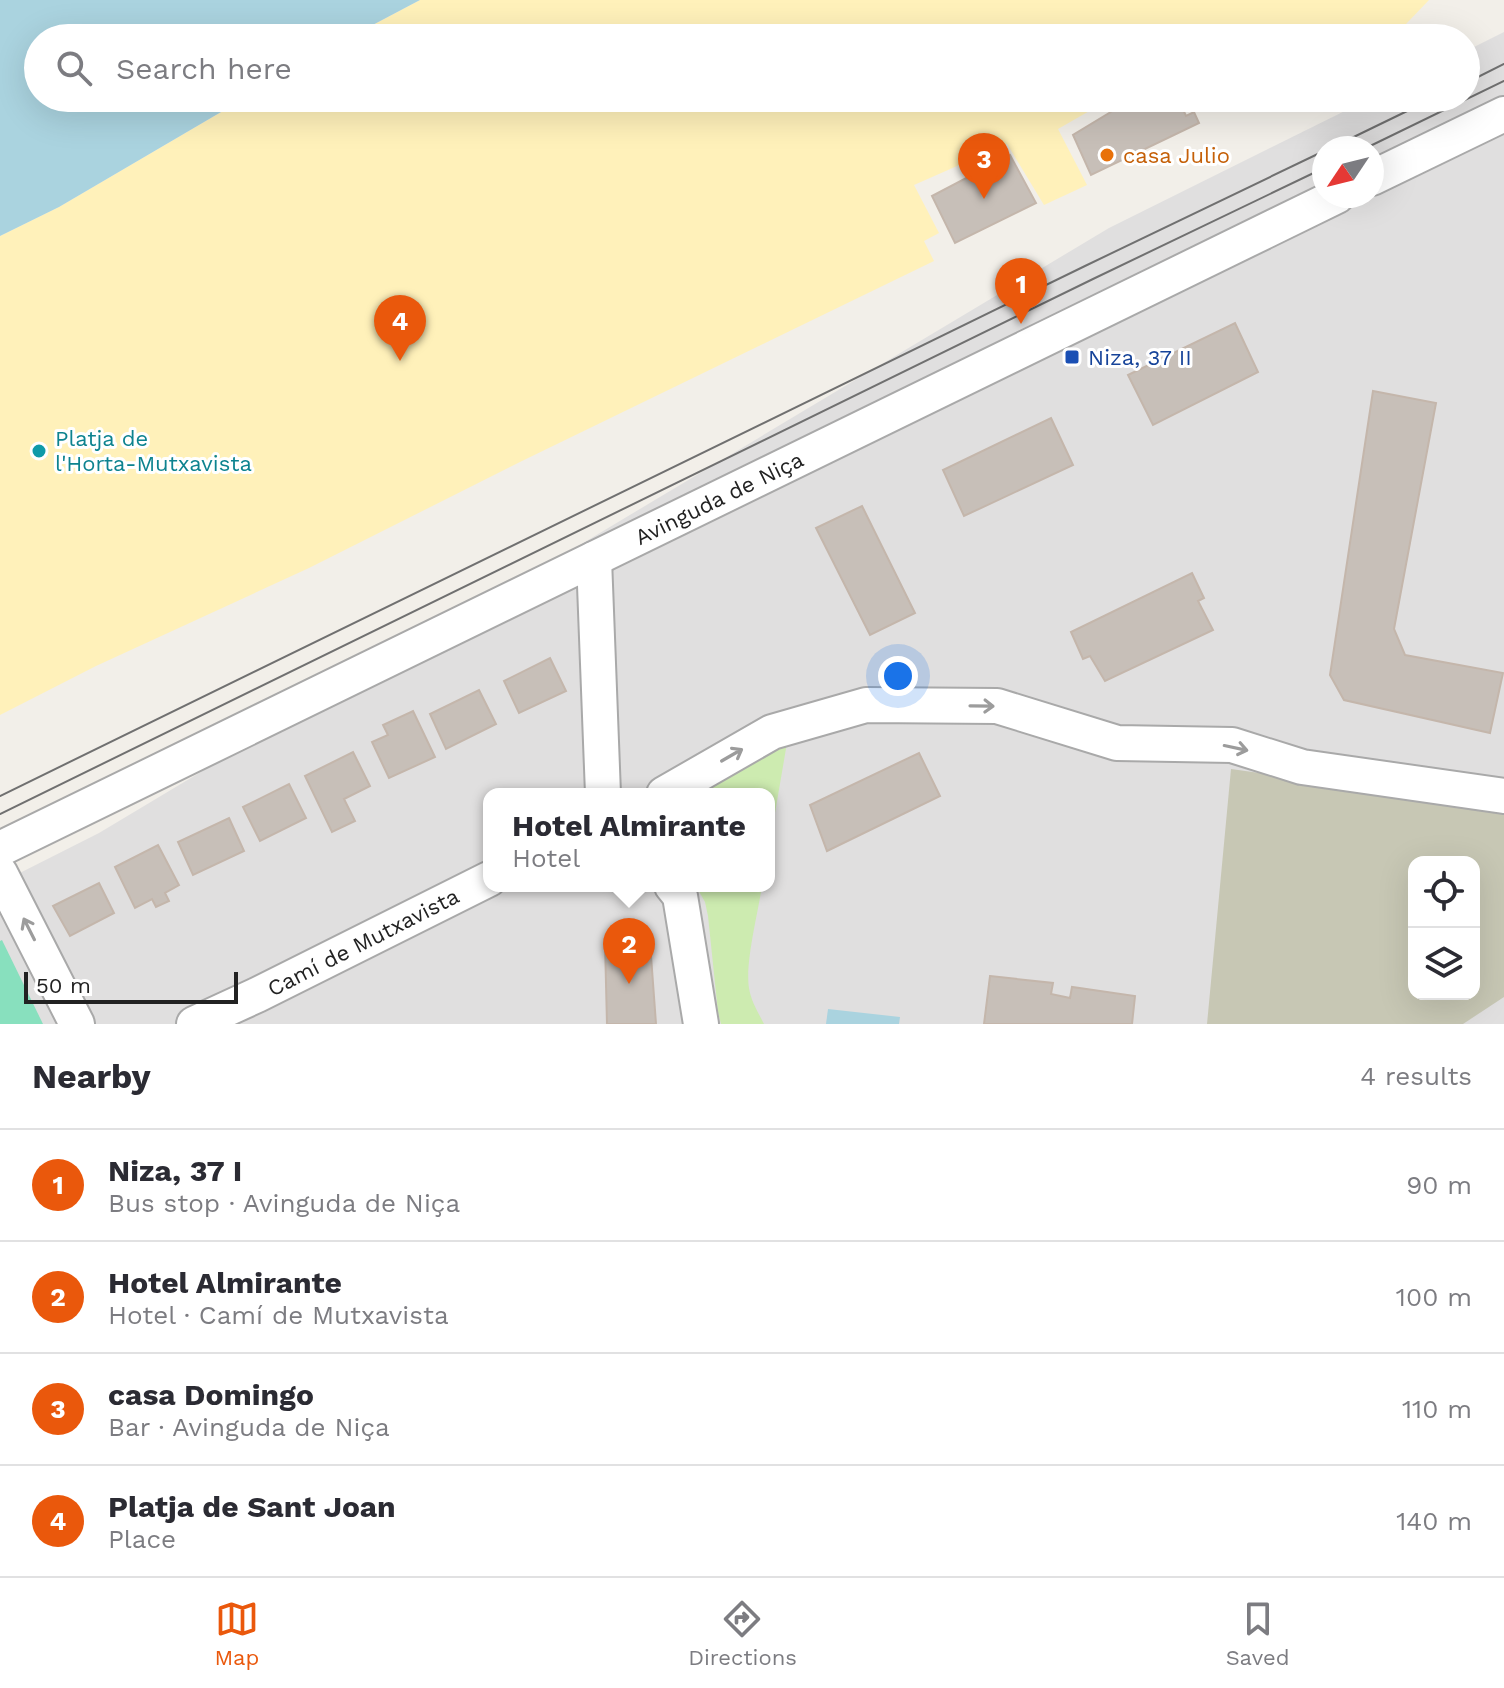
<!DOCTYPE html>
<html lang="en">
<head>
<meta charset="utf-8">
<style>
  :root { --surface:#fff; --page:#f7f7f7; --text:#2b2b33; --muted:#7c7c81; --line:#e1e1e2; --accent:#ea580c }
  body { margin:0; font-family:"Work Sans",sans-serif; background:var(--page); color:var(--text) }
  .controls { position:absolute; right:24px; bottom:24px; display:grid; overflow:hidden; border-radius:16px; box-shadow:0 8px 32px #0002 }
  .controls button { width:72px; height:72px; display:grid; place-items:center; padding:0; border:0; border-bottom:2px solid var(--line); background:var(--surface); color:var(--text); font:40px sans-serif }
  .compass { position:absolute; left:1312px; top:136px; width:72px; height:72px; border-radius:50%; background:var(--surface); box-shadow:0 8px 32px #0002; rotate:235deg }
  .scale { position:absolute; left:24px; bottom:20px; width:214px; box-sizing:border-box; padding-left:8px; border:4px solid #222; border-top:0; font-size:22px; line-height:28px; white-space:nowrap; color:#222; -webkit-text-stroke:6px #fff; paint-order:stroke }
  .you { position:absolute; left:898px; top:676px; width:28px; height:28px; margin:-20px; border:6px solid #fff; border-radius:50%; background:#1a73e8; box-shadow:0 0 0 12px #1a73e833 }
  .badge { display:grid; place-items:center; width:52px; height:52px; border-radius:50%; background:var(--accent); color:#fff; font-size:26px; font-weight:700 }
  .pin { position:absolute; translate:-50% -66px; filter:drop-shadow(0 2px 4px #0008) }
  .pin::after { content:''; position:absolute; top:42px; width:28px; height:24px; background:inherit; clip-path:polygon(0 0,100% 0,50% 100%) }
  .popup { position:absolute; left:483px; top:788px; width:292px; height:104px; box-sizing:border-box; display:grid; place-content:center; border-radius:16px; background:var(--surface); filter:drop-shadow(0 2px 6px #0005); font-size:26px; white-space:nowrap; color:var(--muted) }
  .popup b { font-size:30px; color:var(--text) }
  .popup::after { content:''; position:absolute; left:50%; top:100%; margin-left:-16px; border:16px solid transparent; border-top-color:var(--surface) }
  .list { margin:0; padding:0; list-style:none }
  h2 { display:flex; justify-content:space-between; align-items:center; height:104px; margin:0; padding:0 32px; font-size:34px }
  h2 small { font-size:26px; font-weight:400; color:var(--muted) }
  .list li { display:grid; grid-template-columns:52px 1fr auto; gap:24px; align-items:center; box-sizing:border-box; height:112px; padding:0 32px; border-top:2px solid var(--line) }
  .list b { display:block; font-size:30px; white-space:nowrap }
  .list p { margin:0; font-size:26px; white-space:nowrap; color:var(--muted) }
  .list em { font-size:26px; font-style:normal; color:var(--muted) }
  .icon { flex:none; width:44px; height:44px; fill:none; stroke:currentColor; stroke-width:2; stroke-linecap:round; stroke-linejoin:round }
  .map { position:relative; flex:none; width:1504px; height:1024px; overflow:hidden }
  .search { position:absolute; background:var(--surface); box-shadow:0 8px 32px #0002; left:24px; right:24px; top:24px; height:88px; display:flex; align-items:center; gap:20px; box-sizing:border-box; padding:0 28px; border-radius:44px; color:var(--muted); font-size:30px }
  .sheet { height:552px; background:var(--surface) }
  nav { display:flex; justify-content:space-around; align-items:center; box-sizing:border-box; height:112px; border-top:2px solid var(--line); background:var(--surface); font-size:22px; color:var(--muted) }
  nav a { display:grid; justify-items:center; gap:4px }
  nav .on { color:var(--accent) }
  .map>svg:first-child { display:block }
  .residential { fill:#e0dfdf; fill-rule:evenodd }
  .construction { fill:#c7c7b4; fill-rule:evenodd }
  .grass { fill:#cdebb0 }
  .sand { fill:#fff1ba }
  .pitch { fill:#88e0be }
  .water { fill:#aad3df }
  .building { fill:#c7bfb8; stroke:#c4b6ab; stroke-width:2 }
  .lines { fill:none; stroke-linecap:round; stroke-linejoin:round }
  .minor-casing { stroke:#a9a9a9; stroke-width:38 }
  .minor { stroke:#fff; stroke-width:34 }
  .tram { stroke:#707070; stroke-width:2 }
  .oneway { stroke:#9c9c9c }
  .food-dot { fill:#e8710a; stroke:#fff; stroke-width:3 }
  .transit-dot { fill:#1a4fb4; stroke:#fff; stroke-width:3 }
  .culture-dot { fill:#0f9aa8; stroke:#fff; stroke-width:3 }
  .labels { text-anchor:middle; stroke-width:6; stroke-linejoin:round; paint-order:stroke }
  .food-label { font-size:22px; fill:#c56008; stroke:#fff; text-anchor:start }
  .transit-label { font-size:22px; fill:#164399; stroke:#fff; text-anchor:start }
  .culture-label { font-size:22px; fill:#0d838f; stroke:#fff; text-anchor:start }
  .street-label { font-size:22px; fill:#222; stroke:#fff }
</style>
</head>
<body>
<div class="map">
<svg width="1504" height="1024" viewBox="0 0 1504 1024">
  <rect width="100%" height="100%" fill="#f2efe9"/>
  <path class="residential" d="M1504,32V1024H0V883L99,833L1109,228L1371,98H1466V51ZM1324,148H1372V196H1324ZM489,794H769V886H489ZM1414,862H1474V994H1414Z"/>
  <path class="construction" d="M1231,769L1504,807V997L1463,1024H1207ZM1414,862H1474V994H1414Z"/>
  <g class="grass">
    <path d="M788,737L769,848V794H699Z"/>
    <path d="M696,886H762C758,913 745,963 749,988C751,1001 758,1012 764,1024H721L718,1012L708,916L705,902Z"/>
  </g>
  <g class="sand">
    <path d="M420,0H1429L1406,24L1380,38H348Z"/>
    <path d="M245,98H1112L1058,129L1087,185L1044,205L1007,144L914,185L939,233L924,241L934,261L522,461L309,568L96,666L0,715V236L59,207Z"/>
    <path d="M1197,98H1236L1205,111Z"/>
  </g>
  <path class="pitch" d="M2,940L43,1024H0V941Z"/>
  <g class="water">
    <path d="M0,0H420L348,38H38V98H245L59,207L0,236Z"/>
    <path d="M828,1009L900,1017L899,1024H826Z"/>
  </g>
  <g class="building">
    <path d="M1134,98H1158L1161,102L1169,98H1178L1186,116L1194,112L1199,123L1091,175L1073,135Z"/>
    <path d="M1010,155L1036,203L955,243L932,196Z"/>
    <path d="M1235,323L1258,372L1153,425L1128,375Z"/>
    <path d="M1373,391L1436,403L1394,629L1405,655L1503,673L1490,733L1344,700L1330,675Z"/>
    <path d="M1051,418L1073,465L964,516L943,470Z"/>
    <path d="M862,506L915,613L870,635L816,528Z"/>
    <path d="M1192,573L1204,598L1198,601L1213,630L1105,681L1090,656L1083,659L1071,632Z"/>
    <path d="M550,658L566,691L519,713L504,681Z"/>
    <path d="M479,690L496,724L446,749L430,714Z"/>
    <path d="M413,711L435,757L389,778L372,742L388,735L383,725Z"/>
    <path d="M353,752L370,786L344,799L355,821L332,832L305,776Z"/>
    <path d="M919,753L940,796L827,851L810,805Z"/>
    <path d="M289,784L306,818L260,841L243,807Z"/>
    <path d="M229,818L244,851L193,875L178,842Z"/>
    <path d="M158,845L179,885L165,893L169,901L156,907L152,899L135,908L115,867Z"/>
    <path d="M99,883L114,913L70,936L53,906Z"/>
    <path d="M650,942L656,1024H607L605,943Z"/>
    <path d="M990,976L1053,983L1051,994L1070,998L1072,987L1135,996L1132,1024H984Z"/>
  </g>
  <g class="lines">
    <defs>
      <g id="minor">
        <path d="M1372,178L1504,114"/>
        <path d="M594,559L603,794"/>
        <path d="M664,794L772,732L866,705L997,706L1117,743L1232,745L1302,767L1504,796"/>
        <path d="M0,849L1337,196"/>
        <path d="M0,873L77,1024"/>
        <path d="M672,886L680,896L701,1024"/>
        <path d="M194,1024L257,995L489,879"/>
      </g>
    </defs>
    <use href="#minor" class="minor-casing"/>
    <use href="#minor" class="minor"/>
    <g class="tram">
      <path d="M1466,83L1504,64"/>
      <path d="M1331,148L1434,98"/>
      <path d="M1366,148L1504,81"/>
      <path d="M0,796L1085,266L1324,151"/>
      <path d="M0,814L1093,279L1324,168"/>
    </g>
  </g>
  <defs><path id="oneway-shaft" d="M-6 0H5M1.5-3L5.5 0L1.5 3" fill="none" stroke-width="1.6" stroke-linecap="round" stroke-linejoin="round" transform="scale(2)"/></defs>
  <g class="oneway">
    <use href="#oneway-shaft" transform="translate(982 706) rotate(1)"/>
    <use href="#oneway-shaft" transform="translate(1236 748) rotate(12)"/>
    <use href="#oneway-shaft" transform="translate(732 755) rotate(-30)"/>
    <use href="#oneway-shaft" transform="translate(29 929) rotate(-117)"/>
  </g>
  <circle class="food-dot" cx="1107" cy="155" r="8"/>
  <rect class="transit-dot" x="1064" y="349" width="16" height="16" rx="4"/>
  <circle class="culture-dot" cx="39" cy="451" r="8"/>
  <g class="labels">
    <g class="food-label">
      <text x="1123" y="163">casa Julio</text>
    </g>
    <g class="transit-label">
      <text x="1088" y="365">Niza, 37 II</text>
    </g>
    <g class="culture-label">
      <text x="55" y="446">Platja de<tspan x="55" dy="25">l'Horta-Mutxavista</tspan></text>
    </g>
    <g class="street-label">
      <text transform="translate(719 498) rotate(-26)" y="8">Avinguda de Niça</text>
      <text transform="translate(363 942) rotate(-27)" y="8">Camí de Mutxavista</text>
    </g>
  </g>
</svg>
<div class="controls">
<button><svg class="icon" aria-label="locate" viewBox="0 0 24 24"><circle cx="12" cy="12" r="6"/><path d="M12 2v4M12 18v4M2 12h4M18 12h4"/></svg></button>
<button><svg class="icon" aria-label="layers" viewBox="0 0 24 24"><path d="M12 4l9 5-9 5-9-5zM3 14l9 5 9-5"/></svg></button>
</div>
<svg class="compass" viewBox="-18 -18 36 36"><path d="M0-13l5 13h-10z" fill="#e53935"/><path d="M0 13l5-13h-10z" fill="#7c7c81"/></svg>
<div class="scale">50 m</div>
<div class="you"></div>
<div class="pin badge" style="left:1021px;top:324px">1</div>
<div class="pin badge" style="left:629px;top:984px">2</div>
<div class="popup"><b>Hotel Almirante</b>Hotel</div>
<div class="pin badge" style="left:984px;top:199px">3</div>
<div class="pin badge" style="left:400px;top:361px">4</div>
<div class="search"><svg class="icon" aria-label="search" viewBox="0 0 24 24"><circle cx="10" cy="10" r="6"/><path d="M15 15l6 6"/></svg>Search here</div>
</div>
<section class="sheet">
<h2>Nearby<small>4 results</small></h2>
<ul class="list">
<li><span class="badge">1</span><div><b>Niza, 37 I</b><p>Bus stop · Avinguda de Niça</p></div><em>90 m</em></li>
<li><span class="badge">2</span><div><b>Hotel Almirante</b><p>Hotel · Camí de Mutxavista</p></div><em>100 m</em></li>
<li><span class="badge">3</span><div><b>casa Domingo</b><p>Bar · Avinguda de Niça</p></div><em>110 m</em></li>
<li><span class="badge">4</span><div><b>Platja de Sant Joan</b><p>Place</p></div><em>140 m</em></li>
</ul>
</section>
<nav>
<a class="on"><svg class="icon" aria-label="map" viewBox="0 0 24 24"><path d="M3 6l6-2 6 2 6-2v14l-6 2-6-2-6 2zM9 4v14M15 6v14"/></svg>Map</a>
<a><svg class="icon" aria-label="directions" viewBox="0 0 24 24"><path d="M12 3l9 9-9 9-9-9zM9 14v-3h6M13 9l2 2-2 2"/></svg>Directions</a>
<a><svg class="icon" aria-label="saved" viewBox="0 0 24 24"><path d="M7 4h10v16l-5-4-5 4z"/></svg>Saved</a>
</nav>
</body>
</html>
